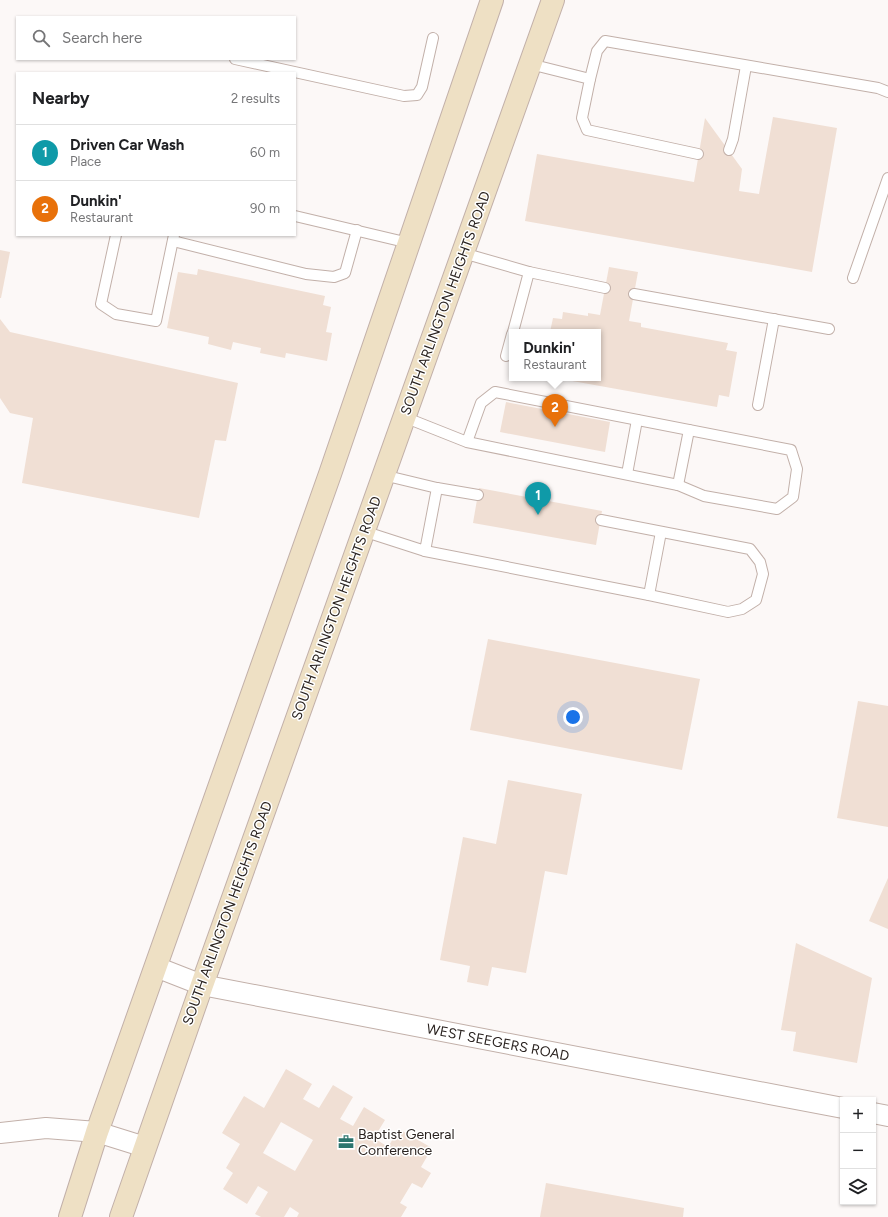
<!DOCTYPE html>
<html lang="en">
<head>
<meta charset="utf-8">
<style>
  :root { --surface:#fff; --page:#f6f6f6; --text:#202124; --muted:#757577; --line:#e0e0e0; --accent:#d93025 }
  body { margin:0; font-family:Figtree,sans-serif; background:var(--page); color:var(--text) }
  .controls { position:absolute; right:12px; bottom:12px; display:grid; overflow:hidden; border-radius:0px; box-shadow:0 1px 3px #0004 }
  .controls button { width:36px; height:36px; display:grid; place-items:center; padding:0; border:0; border-bottom:1px solid var(--line); background:var(--surface); color:var(--text); font:20px sans-serif }
  .you { position:absolute; left:573px; top:717px; width:14px; height:14px; margin:-10px; border:3px solid #fff; border-radius:50%; background:#1a73e8; box-shadow:0 0 0 6px #1a73e833 }
  .badge { display:grid; place-items:center; width:26px; height:26px; border-radius:50%; background:var(--accent); color:#fff; font-size:13px; font-weight:700 }
  .pin { position:absolute; translate:-50% -33px; filter:drop-shadow(0 1px 2px #0008) }
  .pin::after { content:''; position:absolute; top:21px; width:14px; height:12px; background:inherit; clip-path:polygon(0 0,100% 0,50% 100%) }
  .popup { position:absolute; left:509px; top:329px; width:92px; height:52px; box-sizing:border-box; display:grid; place-content:center; border-radius:0px; background:var(--surface); filter:drop-shadow(0 1px 3px #0005); font-size:13px; white-space:nowrap; color:var(--muted) }
  .popup b { font-size:15px; color:var(--text) }
  .popup::after { content:''; position:absolute; left:50%; top:100%; margin-left:-8px; border:8px solid transparent; border-top-color:var(--surface) }
  .list { margin:0; padding:0; list-style:none }
  h2 { display:flex; justify-content:space-between; align-items:center; height:52px; margin:0; padding:0 16px; font-size:17px }
  h2 small { font-size:13px; font-weight:400; color:var(--muted) }
  .list li { display:grid; grid-template-columns:26px 1fr auto; gap:12px; align-items:center; box-sizing:border-box; height:56px; padding:0 16px; border-top:1px solid var(--line) }
  .list b { display:block; font-size:15px; white-space:nowrap }
  .list p { margin:0; font-size:13px; white-space:nowrap; color:var(--muted) }
  .list em { font-size:13px; font-style:normal; color:var(--muted) }
  .icon { flex:none; width:22px; height:22px; fill:none; stroke:currentColor; stroke-width:2; stroke-linecap:round; stroke-linejoin:round }
  .map { position:relative; flex:none; width:888px; height:1217px; overflow:hidden }
  .search { position:absolute; background:var(--surface); box-shadow:0 1px 3px #0004; left:16px; top:16px; width:280px; height:44px; display:flex; align-items:center; gap:10px; box-sizing:border-box; padding:0 14px; border-radius:0px; color:var(--muted); font-size:15px }
  .panel { position:absolute; background:var(--surface); box-shadow:0 1px 3px #0004; left:16px; top:72px; width:280px; height:164px; border-radius:0px }
  .map>svg:first-child { display:block }
  .building { fill:#f0dfd4; fill-rule:evenodd }
  .lines { fill:none; stroke-linecap:round; stroke-linejoin:round }
  .lane-casing { stroke:#c2b0a9; stroke-width:12 }
  .street-casing { stroke:#c2b0a9; stroke-width:22 }
  .secondary-casing { stroke:#c2b0a9; stroke-width:24 }
  .lane { stroke:#fff; stroke-width:10 }
  .street { stroke:#fff; stroke-width:20 }
  .secondary { stroke:#eee0c4; stroke-width:22 }
  .labels { text-anchor:middle; stroke-width:3; stroke-linejoin:round; paint-order:stroke }
  .street-label { font-size:14px; fill:#2a2320; stroke:#fff }
  .poi-label { font-size:14px; fill:#2a2320; stroke:#fff; text-anchor:start }
</style>
</head>
<body>
<div class="map">
<svg width="888" height="1217" viewBox="0 0 888 1217">
  <rect width="100%" height="100%" fill="#fcf8f7"/>
  <g class="building">
    <path d="M773,117L837,128L812,272L525,221L537,154L694,182L705,118L742,169L739,191L759,194Z"/>
    <path d="M0,250L10,252L1,298H0Z"/>
    <path d="M609,267L638,272L629,321L641,323V327L728,343L726,350L737,352L729,397L719,395L717,407L561,379L598,378V332H550L553,318L562,319L563,312L588,316V313L600,315Z"/>
    <path d="M198,269L325,296L323,305L331,307L326,332L332,333L327,361L286,353L285,358L260,353L261,348L233,342L231,350L208,344L209,337L167,328L178,272L197,275Z"/>
    <path d="M0,319L10,332L238,383L226,441L215,440L199,518L22,483L33,418L10,413L0,398Z"/>
    <path d="M506,402L610,422L605,452L500,432Z"/>
    <path d="M479,488L602,511L596,545L473,523Z"/>
    <path d="M488,639L700,679L682,770L470,730Z"/>
    <path d="M858,701L888,706V827L837,818Z"/>
    <path d="M508,780L582,794L567,875L545,871L526,973L492,967L488,986L467,982L470,966L440,960L463,837L496,844Z"/>
    <path d="M888,878V929L869,921Z"/>
    <path d="M796,943L872,978L857,1063L793,1051L796,1032L781,1030Z"/>
    <path d="M286,1069L312,1084L303,1099L319,1108L333,1085L353,1097L340,1119L353,1126L364,1107L385,1120L374,1138L388,1147L399,1129L432,1148L421,1167L431,1173L422,1188L412,1183L400,1203L407,1207L401,1217H297L299,1213L290,1207L284,1217H261L255,1214L268,1192L258,1186L247,1204L223,1189L233,1173L226,1168L240,1144L222,1133L244,1096L264,1108ZM281,1122L313,1140L295,1171L263,1153Z"/>
    <path d="M546,1183L684,1208L683,1217H540Z"/>
  </g>
  <g class="lines">
    <defs>
      <g id="lane">
        <path d="M235,59L404,96L417,95L422,87L433,38"/>
        <path d="M530,64L590,79L582,118L587,130L698,154"/>
        <path d="M590,79L597,51L605,41L878,88L888,92"/>
        <path d="M729,150L733,139L746,66"/>
        <path d="M295,216L409,243"/>
        <path d="M116,235L101,304L116,314L156,321L174,235"/>
        <path d="M173,241L306,274L334,277L345,273L357,230"/>
        <path d="M463,253L529,272L513,332"/>
        <path d="M529,272L605,288"/>
        <path d="M853,278L888,178"/>
        <path d="M634,294L829,329"/>
        <path d="M506,356L512,334"/>
        <path d="M758,405L774,319"/>
        <path d="M404,417L467,442L678,485L704,496L777,509L793,497L797,469L791,450L495,392L481,403L467,442"/>
        <path d="M627,474L637,420"/>
        <path d="M678,485L689,430"/>
        <path d="M437,488L478,495"/>
        <path d="M363,531L425,551L437,488L383,475"/>
        <path d="M425,551L649,595L728,612L742,609L756,600L763,574L760,562L750,549L601,520"/>
        <path d="M649,595L661,532"/>
      </g>
      <g id="street">
        <path d="M156,967L202,985L843,1108"/>
        <path d="M873,1113L888,1116"/>
        <path d="M0,1133L46,1128L97,1132L145,1147"/>
      </g>
      <g id="secondary">
        <path d="M70,1217L97,1132L330,474L492,0"/>
        <path d="M121,1217L202,985L553,0"/>
      </g>
    </defs>
    <use href="#lane" class="lane-casing"/>
    <use href="#street" class="street-casing"/>
    <use href="#secondary" class="secondary-casing"/>
    <use href="#lane" class="lane"/>
    <use href="#street" class="street"/>
    <use href="#secondary" class="secondary"/>
  </g>
  <defs>
    <symbol id="office-bare" viewBox="-9 -9 18 18"><path d="M-6-3h4V-5.5h4V-3h4V5H-6ZM-1-4.5V-3h2v-1.5ZM-6 0V1H6V0Z" fill="#2c746e" stroke="#fff" stroke-width="2.5" paint-order="stroke"/></symbol>
  </defs>
  <g fill-rule="evenodd">
    <use href="#office-bare" x="335" y="1131" width="22" height="22"/>
  </g>
  <g class="labels">
    <g class="street-label">
      <text transform="translate(445 303) rotate(-70)" y="5">SOUTH ARLINGTON HEIGHTS ROAD</text>
      <text transform="translate(336 608) rotate(-70)" y="5">SOUTH ARLINGTON HEIGHTS ROAD</text>
      <text transform="translate(227 913) rotate(-70)" y="5">SOUTH ARLINGTON HEIGHTS ROAD</text>
      <text transform="translate(498 1042) rotate(11)" y="5">WEST SEEGERS ROAD</text>
    </g>
    <g class="poi-label">
      <text x="358" y="1139">Baptist General<tspan x="358" dy="16">Conference</tspan></text>
    </g>
  </g>
</svg>
<div class="controls">
<button>+</button>
<button>−</button>
<button><svg class="icon" aria-label="layers" viewBox="0 0 24 24"><path d="M12 4l9 5-9 5-9-5zM3 14l9 5 9-5"/></svg></button>
</div>
<div class="you"></div>
<div class="pin badge" style="left:538px;top:515px;background:#0f9aa8">1</div>
<div class="pin badge" style="left:555px;top:427px;background:#e8710a">2</div>
<div class="popup"><b>Dunkin'</b>Restaurant</div>
<div class="search"><svg class="icon" aria-label="search" viewBox="0 0 24 24"><circle cx="10" cy="10" r="6"/><path d="M15 15l6 6"/></svg>Search here</div>
<section class="panel">
<h2>Nearby<small>2 results</small></h2>
<ul class="list">
<li><span class="badge" style="background:#0f9aa8">1</span><div><b>Driven Car Wash</b><p>Place</p></div><em>60 m</em></li>
<li><span class="badge" style="background:#e8710a">2</span><div><b>Dunkin'</b><p>Restaurant</p></div><em>90 m</em></li>
</ul>
</section>
</div>
</body>
</html>
